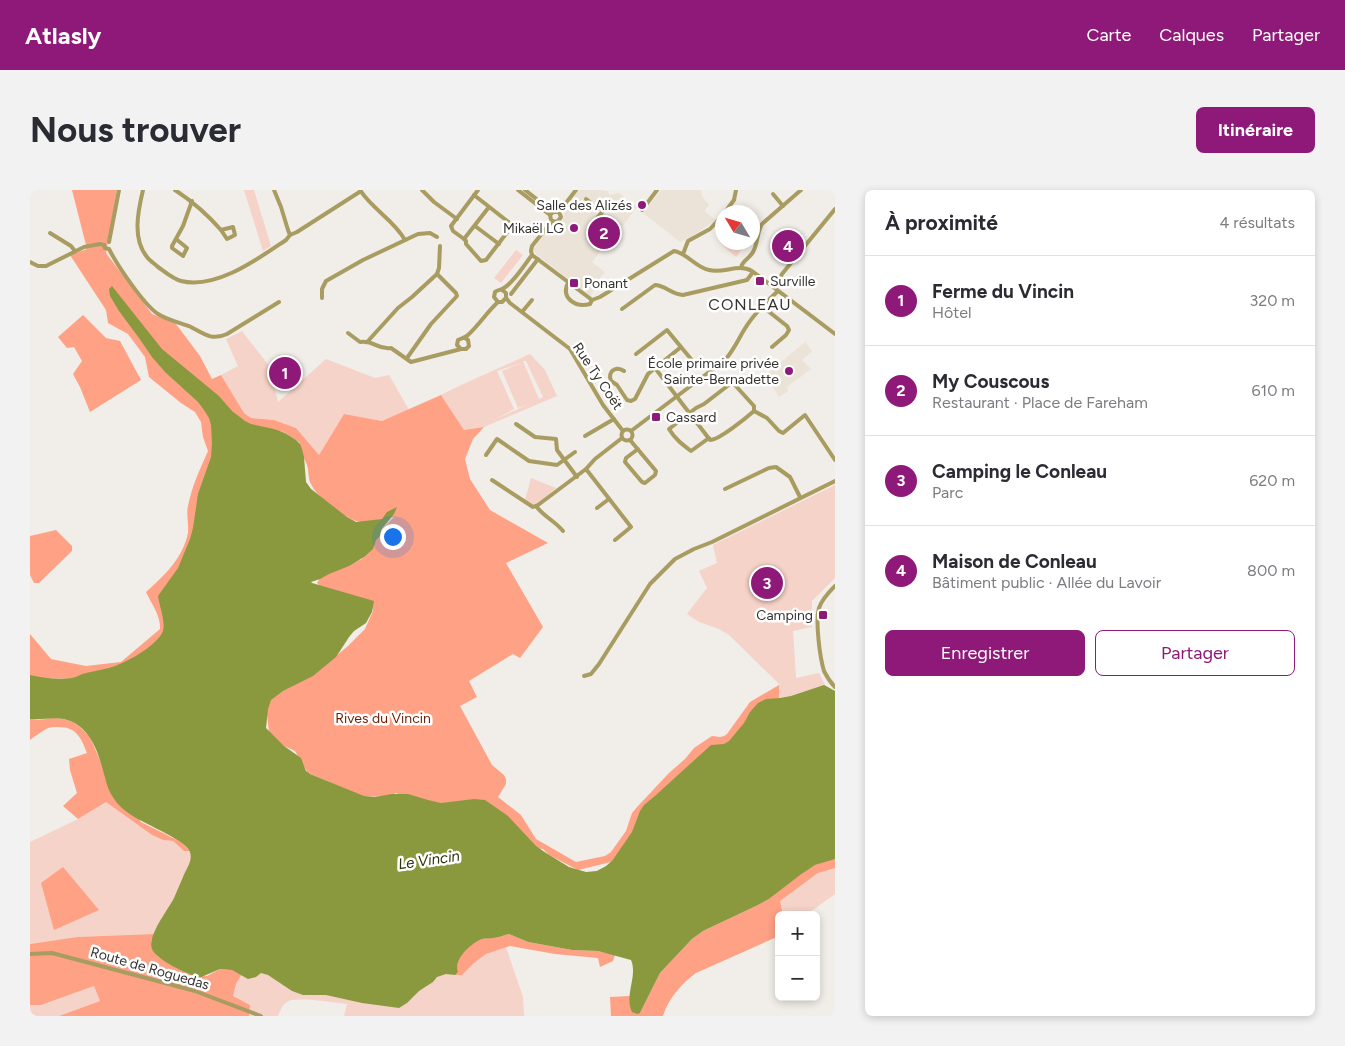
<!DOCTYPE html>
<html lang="fr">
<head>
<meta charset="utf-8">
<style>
  :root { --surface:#fff; --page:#f2f2f3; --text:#2b2b33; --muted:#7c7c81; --line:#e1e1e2; --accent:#8f1978 }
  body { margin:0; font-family:Figtree,sans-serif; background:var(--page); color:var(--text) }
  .controls { position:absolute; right:15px; bottom:15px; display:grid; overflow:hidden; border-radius:8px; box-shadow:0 2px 8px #0003 }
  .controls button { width:45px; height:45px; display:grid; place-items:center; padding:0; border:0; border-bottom:1px solid var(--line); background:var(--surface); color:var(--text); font:25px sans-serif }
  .compass { position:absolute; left:685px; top:15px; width:45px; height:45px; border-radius:50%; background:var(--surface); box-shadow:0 2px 8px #0003; rotate:308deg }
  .you { position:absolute; left:362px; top:346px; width:18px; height:18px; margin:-12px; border:4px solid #fff; border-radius:50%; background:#1a73e8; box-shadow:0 0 0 8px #1a73e833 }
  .badge { display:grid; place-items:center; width:32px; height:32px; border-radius:50%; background:var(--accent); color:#fff; font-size:16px; font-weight:700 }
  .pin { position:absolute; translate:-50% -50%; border:2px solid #fff; box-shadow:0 1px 5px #0006 }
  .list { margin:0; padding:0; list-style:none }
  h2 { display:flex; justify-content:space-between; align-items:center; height:65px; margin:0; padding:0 20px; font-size:21px }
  h2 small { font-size:16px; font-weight:400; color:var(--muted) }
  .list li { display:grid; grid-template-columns:32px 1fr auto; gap:15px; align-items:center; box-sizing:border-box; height:90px; padding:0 20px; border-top:1px solid var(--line) }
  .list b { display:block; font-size:19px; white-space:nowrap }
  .list p { margin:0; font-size:16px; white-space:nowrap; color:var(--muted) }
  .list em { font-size:16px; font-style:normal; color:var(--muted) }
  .actions { display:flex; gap:10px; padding:15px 20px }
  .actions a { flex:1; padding:11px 0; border:1px solid var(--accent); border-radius:8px; text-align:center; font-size:18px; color:var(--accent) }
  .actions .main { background:var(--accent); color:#fff }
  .map { position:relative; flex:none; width:805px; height:826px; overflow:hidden; border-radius:8px }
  header { display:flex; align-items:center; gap:30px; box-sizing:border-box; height:70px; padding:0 25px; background:var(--accent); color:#fff }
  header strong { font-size:24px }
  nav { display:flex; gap:28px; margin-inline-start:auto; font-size:18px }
  .intro { display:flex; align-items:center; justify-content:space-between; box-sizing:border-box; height:120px; padding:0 30px }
  h1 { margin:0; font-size:35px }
  .button { padding:12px 22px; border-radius:8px; background:var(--accent); color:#fff; font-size:18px; font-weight:700 }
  main { display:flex; gap:30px; padding:0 30px }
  aside { flex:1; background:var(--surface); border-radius:8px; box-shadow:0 2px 8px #0003 }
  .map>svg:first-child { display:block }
  .built { fill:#ebe3d7 }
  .green { fill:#f5d3c8; fill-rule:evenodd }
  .forest { fill:#fea185 }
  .water { fill:#8b993e }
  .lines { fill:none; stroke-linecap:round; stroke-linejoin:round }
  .minor { stroke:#a89c61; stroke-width:4 }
  .poi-dot { fill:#8f1978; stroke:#fff; stroke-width:2 }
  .labels { text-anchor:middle; stroke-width:5; stroke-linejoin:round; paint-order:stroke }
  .poi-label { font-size:14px; fill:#343331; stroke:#fff; text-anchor:end }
  .street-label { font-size:14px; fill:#343331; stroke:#fff }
  .park-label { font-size:14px; fill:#6d1d00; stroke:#fff }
  .water-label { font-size:15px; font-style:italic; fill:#2d330c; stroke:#fff }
  .quarter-label { font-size:16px; letter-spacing:1px; fill:#343331; stroke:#fff }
</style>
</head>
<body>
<header>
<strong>Atlasly</strong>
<nav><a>Carte</a><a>Calques</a><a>Partager</a></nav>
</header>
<div class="intro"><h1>Nous trouver</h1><a class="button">Itinéraire</a></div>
<main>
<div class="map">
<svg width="805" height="826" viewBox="0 0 805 826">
  <rect width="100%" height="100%" fill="#f1ede8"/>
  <g class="built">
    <path d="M549,0H573V1H578L579,5L589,3L607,17L585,46H582L562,72L575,82L568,91L569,93L561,103L562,108L506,64L504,61V58L521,34H530L534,27V18Z"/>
    <path d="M631,0H671L672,6L679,15L674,21L686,30L661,47L650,52L613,23Z"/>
    <path d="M775,152L782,161L772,170L781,179L757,197L758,201L749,207L736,185Z"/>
  </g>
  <g class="green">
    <path d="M214,0H224L241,56L233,61Z"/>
    <path d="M694,53V52L717,53L706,67L692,55Z"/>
    <path d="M486,60L493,65L471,93L464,88Z"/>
    <path d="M212,141L240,177L248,212L296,169L345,188L359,185L379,220L352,231L314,224L289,265L266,238L244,230L221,228L214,223L191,185L208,176L196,149Z"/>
    <path d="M500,164L515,180L527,206L454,237L434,240L411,205L429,196ZM493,171H496L513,207L509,209ZM491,173L472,181L488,218L499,214L466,229L484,219L467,181Z"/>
    <path d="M274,282L276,292L281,299L317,327L327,332L337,330L354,335L351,340L290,389L281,391L282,393L303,399L342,422L336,433L324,441L319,447L309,463L274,491L253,501L244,507L238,519L236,538L254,556L271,568L276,581L280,584L334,606L344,607L362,604L506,656C519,666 541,682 557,682C564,682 570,680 576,676L685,554L749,508V494L699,445L689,439L669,432L657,424L677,398L669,381L687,373L683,355L805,295V388L782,411V437L763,441L766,488L789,483L795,495L805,501L645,699L324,660L234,548L217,474Z"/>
    <path d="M501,288L526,298L505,316L495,310Z"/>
    <path d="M246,339L43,527L465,748L432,785L444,773L456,764L476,757L493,807L494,826H314L317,814C305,813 266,806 257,812C252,815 250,821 248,826H219L220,815L203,806L206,794L212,785L121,751L123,744L47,747L0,754V652L48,629L76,612L122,645L133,650L143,651L154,661L43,532L0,529V490L22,488H44L74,479L107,465Z"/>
    <path d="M805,678V704L776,725H753L750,711L788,683Z"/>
    <path d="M64,796L70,811L29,826H0V815H11Z"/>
  </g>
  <g class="forest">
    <path d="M42,0H87L76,63L122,124L146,134L170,166L182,189L191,185L214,223L221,228L244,230L266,238L289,265L314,224L352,231L411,205L434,240L454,237L443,249L435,269L440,289L460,320L518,353L476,373L513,437L490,468L483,464L439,491L447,507L430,516L462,575L474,585L476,589V594L468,607L491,625L506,649L546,672L575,666L581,662L596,641L602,623L608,616L639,583L655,569L664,558L682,546C689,547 692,548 697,544L720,512L749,495V512L707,544L585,671L548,680L519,665L513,659L505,658L408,616L379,608L366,603L356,607L332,606L278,583L265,561L252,555L239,542L236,516L241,507L278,488L300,471L318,456L335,439L343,421L342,416L296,402L287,393L291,386L332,369L349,342L364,327C353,328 341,333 330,332C315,329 287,308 281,294C278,289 279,281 277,275C275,269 271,264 268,258L270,253L254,242L217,236L179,221L187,247L136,459L54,489L22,488L0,490V444L21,469L56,476L91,472L130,439C131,426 121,413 116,402C134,386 153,368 158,343C159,334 156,324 158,316C162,296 170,279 178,261L173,247L171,232L165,222L151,213L119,187L115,167L98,144L78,133L76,120L40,65L57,59Z"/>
    <path d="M53,125L76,148L90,151L111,190L60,222L50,197L43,184L52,171L44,157L37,158L28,147Z"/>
    <path d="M26,340L42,356V361L9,393H4L0,385V346Z"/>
    <path d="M24,528L33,529L43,532L51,538L60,547L72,575L111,632L151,652L160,661H154L143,651L133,650L122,645L76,612L48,629L33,616L47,603L40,580L39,569L57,563C51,548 47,537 28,537C24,537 20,537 16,539C11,542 5,546 0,550V529L8,530Z"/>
    <path d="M802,669H805V678L788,683L750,711L753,725H749V746L666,783C652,793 638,809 633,826H581L580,807L600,806V813L610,823L630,783L662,749L673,741L728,715L739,709L770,684L785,675Z"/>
    <path d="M33,677L69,720L24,740L11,693Z"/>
    <path d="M124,744L121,751L127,766L159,784L177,786L190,779L202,780L212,784L206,794L203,806L220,815L219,826H29L70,811L64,796L11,815H0V754L47,747Z"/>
    <path d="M479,744L498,752L542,760L568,761L585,765L583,771L570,777L568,768L525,764L480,756L456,764L444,773L432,785H425L428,782C423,770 440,753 452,749C455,748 459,749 463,748C468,748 474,745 479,744Z"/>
  </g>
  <path class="water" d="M82,96L132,159L189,206L202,221L215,231L221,234L244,239L255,243L266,250L270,254L272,259L274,267L276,292L281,299L317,327L326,332L352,329L357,322L367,317L364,324L351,340L353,343L346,350L343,359L334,367L319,376L299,384L290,389L281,392L282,393L344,411L342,422L336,433L324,441L319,447L306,467L283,486L253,501L241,510L238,519L236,538L254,556L271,568L276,581L280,584L334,606L345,607L362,604H378L398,610L411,613L444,609L455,610L478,626L506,656L516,663L539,677L556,682L567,681L576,676L582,671L602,642L610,621L614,615L626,605L681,555L694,554L699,551L714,533L720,522L728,513L736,509L750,508L761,506L794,495L805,501V669L785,675L770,685L739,709L728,715L673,741L662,749L630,783L610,823L607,824L602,822C594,805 608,786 601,770L568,761L542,760L498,752L479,744C474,745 468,748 463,748C459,749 455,748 452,749C441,753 423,770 428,782L425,785L416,784L407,787L403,792L389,801L377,813L369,818L332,813L296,805H273L262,801L238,785L231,783L226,787L218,789L202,780L190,779L169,788C158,784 126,770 122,759C117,746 138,720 144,708C147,701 150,694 153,687C156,679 163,671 160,662C156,649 110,633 97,622C90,617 84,610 80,602C77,597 76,590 74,584C68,561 60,535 34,529C23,527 11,530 0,529V485C13,488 29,490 42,488C47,487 51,484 56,483C64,481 71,480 79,478C94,474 125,457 132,443C137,435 129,415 128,406L148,378L160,349L163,338L168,304L181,267L182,253L181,235L179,228L174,220L168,212L135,182L122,167L109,148L89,121L80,106L79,99Z"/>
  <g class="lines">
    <g class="minor">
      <path d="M113,0C108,21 102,49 117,67C120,71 125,74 128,77C135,82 143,89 151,91C186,100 229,68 256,50L260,45L267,42L331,1"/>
      <path d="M145,0C162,11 177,24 191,40"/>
      <path d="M244,0L251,17L258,40L260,45"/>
      <path d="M330,0C342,19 364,30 375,50"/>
      <path d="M392,0L404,12L427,29"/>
      <path d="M488,0L520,25"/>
      <path d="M495,0L523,22H529L531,27L528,31L525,32L521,30L520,25L523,22"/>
      <path d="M743,4L753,16"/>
      <path d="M444,5L481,34L482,36L456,70L451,71L436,54V51L434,49L459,17"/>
      <path d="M556,9L560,12"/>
      <path d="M612,20L627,0"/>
      <path d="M529,22L546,0"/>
      <path d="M695,22L704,10L706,0"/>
      <path d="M567,28L574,20"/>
      <path d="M445,36L469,54"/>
      <path d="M203,37L205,45L197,49L191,40Z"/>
      <path d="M20,43L41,56L45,61"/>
      <path d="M146,49L157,58L153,66L142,58V56L153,36L162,11"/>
      <path d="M434,49L423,41L421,36L448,0"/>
      <path d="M79,52L89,0"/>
      <path d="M74,55L75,58L79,59C87,75 114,115 128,124C137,130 151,133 161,137C174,144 182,151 197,144L249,112"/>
      <path d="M653,64L658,51L680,39L692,26"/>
      <path d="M502,65L562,110L570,107L644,61C657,63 665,77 679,80C694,84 708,73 722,81L805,144"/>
      <path d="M0,72L8,76H16L54,57L70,54L74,55"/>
      <path d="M711,77C713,70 720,68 723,62C728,53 727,42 732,34L771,0"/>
      <path d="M538,93C530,108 546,118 560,114L562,110"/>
      <path d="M745,98L752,84L805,19"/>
      <path d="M472,100L476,103V108L472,112H468L464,107L465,102C467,100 470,100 472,99C482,95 495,74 502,65L501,61L502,56L522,31"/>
      <path d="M481,104L508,69"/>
      <path d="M292,108V99L296,91L333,70L388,44L400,43L407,47"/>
      <path d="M476,108L480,113L540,159L573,215L593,241"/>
      <path d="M733,117L757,136L759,140L756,145L742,157"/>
      <path d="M592,119L625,95C635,95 642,105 653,105L717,90L723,82"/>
      <path d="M492,122L502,110"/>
      <path d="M318,143L330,152C345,150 347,160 361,158L381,172L431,159"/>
      <path d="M435,148L438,150L439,156L436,159H431L427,155L428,150C432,148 435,148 438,145C449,135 457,122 468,112"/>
      <path d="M338,151L368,118L382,107L407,84L409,78L410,56"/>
      <path d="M651,157L661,169"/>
      <path d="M606,164L637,140L651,157L625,178"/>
      <path d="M377,168L401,134L427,106L426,103L407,84"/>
      <path d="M594,181C587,176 580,180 580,187L581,191L587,195L597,210L601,211L605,209L618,184L625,178L680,250C689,250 716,228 724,221L737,228L749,241L753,243L775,225L805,270"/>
      <path d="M486,234L505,247L526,249L527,260L547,287"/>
      <circle cx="597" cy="245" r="5.5"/>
      <path d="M601,241L695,170C704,160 708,150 714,140C723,125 736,112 748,101"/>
      <path d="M555,246L584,229"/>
      <path d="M679,248L661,261C653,255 645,249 639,239L666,218L674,214L700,194H704L724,216V221"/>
      <path d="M600,250L626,281L625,285L615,293L612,292L595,272L596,268L608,259"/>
      <path d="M456,265L467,249L499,271L527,275L545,262"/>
      <path d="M556,279L601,337L585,350"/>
      <path d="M462,290L503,317L508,315L556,279L565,269L592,248"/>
      <path d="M695,299L739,278L746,277L760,287L770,307"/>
      <path d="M506,316C513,326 525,331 533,341"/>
      <path d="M567,318L579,309"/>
      <path d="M805,396C799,402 792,409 789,418C785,431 790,468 794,481C797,487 800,492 805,497"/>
      <path d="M554,486L561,484L569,474L620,394L645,369L664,359L682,352L805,291"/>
      <path d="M0,764L22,763L165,801L231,826"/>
    </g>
  </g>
  <g class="poi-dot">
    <circle cx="612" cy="15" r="5"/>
    <circle cx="544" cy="38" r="5"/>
    <rect x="725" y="86" width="10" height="10" rx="2.5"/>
    <rect x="539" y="88" width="10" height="10" rx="2.5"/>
    <circle cx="759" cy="181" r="5"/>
    <rect x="621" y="222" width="10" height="10" rx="2.5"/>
    <rect x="788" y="420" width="10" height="10" rx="2.5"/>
  </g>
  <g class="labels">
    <g class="poi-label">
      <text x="602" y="20">Salle des Alizés</text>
      <text x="534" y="43">Mikaël LG</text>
      <text x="740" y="96" text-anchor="start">Surville</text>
      <text x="554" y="98" text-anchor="start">Ponant</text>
      <text x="749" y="178">École primaire privée<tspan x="749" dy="16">Sainte-Bernadette</tspan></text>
      <text x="636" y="232" text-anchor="start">Cassard</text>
      <text x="783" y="430">Camping</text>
    </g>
    <g class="street-label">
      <text transform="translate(568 186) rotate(56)" y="5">Rue Ty Coët</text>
      <text transform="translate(120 778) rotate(16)" y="5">Route de Roguedas</text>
    </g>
    <g class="park-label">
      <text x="353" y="533">Rives du Vincin</text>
    </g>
    <g class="water-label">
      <text transform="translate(399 670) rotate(-8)" y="5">Le Vincin</text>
    </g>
    <g class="quarter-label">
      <text x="720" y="120">CONLEAU</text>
    </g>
  </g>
</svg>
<div class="controls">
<button>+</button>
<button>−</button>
</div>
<svg class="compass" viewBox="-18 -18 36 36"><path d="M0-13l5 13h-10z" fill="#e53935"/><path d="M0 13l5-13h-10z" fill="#7c7c81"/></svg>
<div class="you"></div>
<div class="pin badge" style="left:255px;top:183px">1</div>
<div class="pin badge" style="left:574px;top:43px">2</div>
<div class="pin badge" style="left:737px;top:393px">3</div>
<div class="pin badge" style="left:758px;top:56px">4</div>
</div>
<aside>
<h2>À proximité<small>4 résultats</small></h2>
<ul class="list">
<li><span class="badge">1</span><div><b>Ferme du Vincin</b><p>Hôtel</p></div><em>320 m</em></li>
<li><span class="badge">2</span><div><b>My Couscous</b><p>Restaurant · Place de Fareham</p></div><em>610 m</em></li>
<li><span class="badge">3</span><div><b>Camping le Conleau</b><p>Parc</p></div><em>620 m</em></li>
<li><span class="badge">4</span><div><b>Maison de Conleau</b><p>Bâtiment public · Allée du Lavoir</p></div><em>800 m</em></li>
</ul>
<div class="actions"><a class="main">Enregistrer</a><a>Partager</a></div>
</aside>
</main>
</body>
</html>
